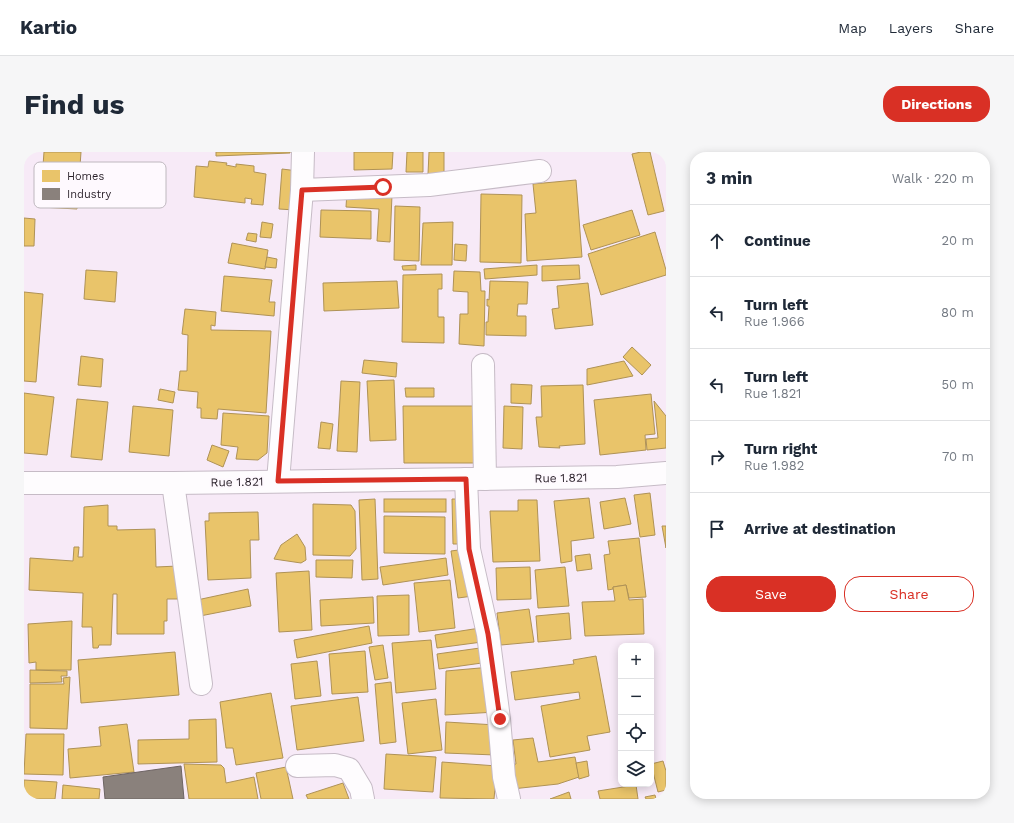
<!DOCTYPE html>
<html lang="en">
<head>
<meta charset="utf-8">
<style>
  :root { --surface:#fff; --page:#f6f6f7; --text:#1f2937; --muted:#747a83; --line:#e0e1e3; --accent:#d93025 }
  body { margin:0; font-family:"Work Sans",sans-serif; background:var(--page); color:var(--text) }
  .controls { position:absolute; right:12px; bottom:12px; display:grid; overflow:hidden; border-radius:8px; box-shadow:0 2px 10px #0003 }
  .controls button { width:36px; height:36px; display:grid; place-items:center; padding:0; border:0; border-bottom:1px solid var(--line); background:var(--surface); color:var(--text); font:20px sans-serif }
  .stop { position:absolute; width:12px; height:12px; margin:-9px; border:3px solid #d93025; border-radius:50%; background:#fff }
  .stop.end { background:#d93025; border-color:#fff; box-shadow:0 1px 4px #0008 }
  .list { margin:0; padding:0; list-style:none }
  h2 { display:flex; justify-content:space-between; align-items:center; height:52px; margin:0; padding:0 16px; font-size:17px }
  h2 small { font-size:13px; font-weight:400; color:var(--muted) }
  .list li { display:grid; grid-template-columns:26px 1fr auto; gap:12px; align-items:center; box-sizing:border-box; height:72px; padding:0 16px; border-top:1px solid var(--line) }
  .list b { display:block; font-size:15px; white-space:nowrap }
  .list p { margin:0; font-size:13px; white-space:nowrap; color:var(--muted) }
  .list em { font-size:13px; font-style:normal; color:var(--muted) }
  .actions { display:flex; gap:8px; padding:12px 16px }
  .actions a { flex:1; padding:9px 0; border:1px solid var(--accent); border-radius:16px; text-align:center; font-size:14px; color:var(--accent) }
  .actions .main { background:var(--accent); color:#fff }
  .icon { flex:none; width:22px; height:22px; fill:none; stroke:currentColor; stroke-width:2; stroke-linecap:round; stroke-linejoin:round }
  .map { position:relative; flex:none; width:642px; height:647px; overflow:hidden; border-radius:16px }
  header { display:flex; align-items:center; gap:24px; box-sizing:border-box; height:56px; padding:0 20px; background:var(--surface); border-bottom:1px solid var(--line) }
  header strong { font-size:19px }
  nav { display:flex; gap:22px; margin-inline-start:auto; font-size:14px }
  .intro { display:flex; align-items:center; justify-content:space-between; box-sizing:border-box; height:96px; padding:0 24px }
  h1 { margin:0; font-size:28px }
  .button { padding:10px 18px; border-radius:16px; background:var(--accent); color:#fff; font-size:14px; font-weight:700 }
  main { display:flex; gap:24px; padding:0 24px }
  aside { flex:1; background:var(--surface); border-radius:16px; box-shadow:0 2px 10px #0003 }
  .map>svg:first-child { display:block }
  .homes { fill:#e9c46a; stroke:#af9256 }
  .industry { fill:#8a817c; stroke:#6d6463 }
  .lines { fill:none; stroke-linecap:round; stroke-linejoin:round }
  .minor-casing { stroke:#c6bbc6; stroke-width:24 }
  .minor { stroke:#fefcfe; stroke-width:22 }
  .route { stroke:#d93025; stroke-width:5 }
  .labels { text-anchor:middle; stroke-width:4; stroke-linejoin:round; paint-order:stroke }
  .street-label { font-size:12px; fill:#281f28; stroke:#fef9fe }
  .key { fill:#fef9fe; stroke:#beb8be; stroke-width:1 }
  .key-label { font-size:11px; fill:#281f28 }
</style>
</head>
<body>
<header>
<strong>Kartio</strong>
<nav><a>Map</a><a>Layers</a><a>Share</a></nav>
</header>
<div class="intro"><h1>Find us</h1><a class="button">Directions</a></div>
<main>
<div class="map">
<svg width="642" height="647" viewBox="0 0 642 647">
  <rect width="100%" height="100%" fill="#f7eaf7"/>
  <g class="homes">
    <path d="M20,0H57L53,57L16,55Z"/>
    <path d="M192,0H266V1L192,4Z"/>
    <path d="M330,0H369L368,17L330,18Z"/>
    <path d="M383,0H399V20H382Z"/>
    <path d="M405,0H420V22H404Z"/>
    <path d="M617,0H626L640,59L624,63L608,2Z"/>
    <path d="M185,9L203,11L202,13L212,15V12L230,14V20L242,22L239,53L227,52L228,47L221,46V51L170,45L172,14L184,15Z"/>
    <path d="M258,17L274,19L271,58L255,57Z"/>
    <path d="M552,28L558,105L503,109L501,62L512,61L509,32Z"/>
    <path d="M323,40L368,43L366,90L353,89L355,57L322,55Z"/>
    <path d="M457,42L498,43L497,111L456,110Z"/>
    <path d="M371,54L396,55L395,109L370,108Z"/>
    <path d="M297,58L347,59V87L296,85Z"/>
    <path d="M608,58L616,83L567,98L559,73Z"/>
    <path d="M0,66L11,67L10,94H0Z"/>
    <path d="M238,70L249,72L247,86L236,85Z"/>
    <path d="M429,70L428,113H397L399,71Z"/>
    <path d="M631,80L642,118V123L577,143L564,102Z"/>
    <path d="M224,81L233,82L232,90L222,88Z"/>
    <path d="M208,91L244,98L241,117L204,111Z"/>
    <path d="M431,92L443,93L442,109L430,108Z"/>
    <path d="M243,105L253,107L252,116L241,115Z"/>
    <path d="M392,113V118H379L378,114Z"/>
    <path d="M513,113V123L461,127L460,117Z"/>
    <path d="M555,113L556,127L518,129V114Z"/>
    <path d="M62,118L93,120L91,150L60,147Z"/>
    <path d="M430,119L456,120L457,139H461L460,194L435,192L436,162H444V140L429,139Z"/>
    <path d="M418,122V137H414V165H420V191L378,190L379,123Z"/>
    <path d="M200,124L248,128L245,150H251L250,164L197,159Z"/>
    <path d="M373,129L375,156L300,159L299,131Z"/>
    <path d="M466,129L504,130L503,152H494L493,164H502V184L462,183V170H464L465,154H463V147L465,148Z"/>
    <path d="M564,131L569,173L531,177L528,157L535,156L533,134Z"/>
    <path d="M0,140L19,142L12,230L0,229Z"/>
    <path d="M161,157L192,160L191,174L187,173V178L247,179L242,261L194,257L193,267L177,266V256H173L174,240L154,238L156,219H163L164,183L158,182Z"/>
    <path d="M608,195L627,213L618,223L599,205Z"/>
    <path d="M57,204L79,207L77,235L54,233Z"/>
    <path d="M340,208L373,211L372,225L338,221Z"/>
    <path d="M600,209L609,224L563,233V217Z"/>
    <path d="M370,228L372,288L346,289L343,229Z"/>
    <path d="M317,229L336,230L333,300L313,299Z"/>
    <path d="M487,232L508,233L507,252L487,251Z"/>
    <path d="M559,233L561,292L535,294L536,296L515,295L512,265H518L517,234Z"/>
    <path d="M381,236H410V245H382Z"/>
    <path d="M136,237L151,240L149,251L134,248Z"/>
    <path d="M0,241L30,245L23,303L0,301Z"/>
    <path d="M627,242L631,282L621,283L622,298L576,303L570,248Z"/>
    <path d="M53,247L84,250L78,308L47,305Z"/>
    <path d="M630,249L642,264V296L623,298L622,287L634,286Z"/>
    <path d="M109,254L149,258L145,304L105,300Z"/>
    <path d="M379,254H456L457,311H380Z"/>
    <path d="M480,254L499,255L498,297L479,296Z"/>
    <path d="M199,261L245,264L243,301L234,308L212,307L214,295L197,293Z"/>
    <path d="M297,270L309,272L306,297L294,296Z"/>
    <path d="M188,293L205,299L199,315L183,308Z"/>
    <path d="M626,341L631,383L616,385L610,343Z"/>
    <path d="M565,346L570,386L547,389L548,409L537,411L530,349Z"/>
    <path d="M601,346L607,372L580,377L576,350Z"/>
    <path d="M351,347L354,427L338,428L335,348Z"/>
    <rect x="360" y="347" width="62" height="13"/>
    <path d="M428,347H436L437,392H429Z"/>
    <path d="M494,348H513L516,409L469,410L466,359H494Z"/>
    <path d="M289,352L327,353L331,359L332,397L326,404L289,403Z"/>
    <path d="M84,353V374H93V378L131,377L132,415L154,414V447H143V469H140V482H93V442H89L87,493H75L74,496H69L68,475H58L59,441L5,438L6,406L49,409L50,395H55L54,405H59L60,355Z"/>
    <path d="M234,360L235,388H226L227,426L184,428L181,369H185V361Z"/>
    <path d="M360,364L421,365V402L360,401Z"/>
    <path d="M638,374H642V396Z"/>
    <path d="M273,382L281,395L282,408L277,411L250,407L257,393Z"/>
    <path d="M615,386L622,445L605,446L602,433L589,435V437L584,438L580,403L586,402L584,389Z"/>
    <path d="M442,397L449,444L434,446L427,399Z"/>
    <path d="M566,402L568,417L553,419L551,404Z"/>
    <path d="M422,406L424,423L359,433L356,415Z"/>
    <path d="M292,408H329L328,426L292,425Z"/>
    <path d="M506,415L507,447L473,448L472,416Z"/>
    <path d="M541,415L545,454L514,456L511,418Z"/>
    <path d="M285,419L288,478L255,480L252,421Z"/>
    <path d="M426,428L431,476L395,480L390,431Z"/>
    <path d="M602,433L605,448L619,447L620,482L561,484L558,450L591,449L589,435Z"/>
    <path d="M224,437L227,454L176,464L173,448Z"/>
    <path d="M385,443V483L354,484L353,444Z"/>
    <path d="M349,445L350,471L297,474L296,448Z"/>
    <path d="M505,457L510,490L477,493L473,461Z"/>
    <path d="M545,461L547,487L514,490L512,464Z"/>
    <path d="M48,469L47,518H12V510L5,511L4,472Z"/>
    <path d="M345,474L348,491L273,506L270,488Z"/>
    <path d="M456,476L458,490L413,496L411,483Z"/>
    <path d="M407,488L412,537L372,541L368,491Z"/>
    <path d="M359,493L364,526L351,528L345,495Z"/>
    <path d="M463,495L465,510L415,517L413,502Z"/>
    <path d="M341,499L344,540L308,542L305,502Z"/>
    <path d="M151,500L155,543L57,551L54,508Z"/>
    <path d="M572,504L586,580L563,584L566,598L526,605L517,554L556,547L555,540L491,548L487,520L550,512L549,508Z"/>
    <path d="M293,509L297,544L271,547L267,512Z"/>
    <path d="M467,515L472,560L421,563L422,519Z"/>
    <path d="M6,518L43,519V524H37L38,530L6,531Z"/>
    <path d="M46,525L43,577L6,576V532H40L39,526Z"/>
    <path d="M367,530L372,590L356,592L351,532Z"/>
    <path d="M247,541L259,606L212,613L209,596H202L196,550Z"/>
    <path d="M334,545L340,589L273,598L267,554Z"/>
    <path d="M412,547L418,598L384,602L378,551Z"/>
    <path d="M192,567L193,610L114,612V588L165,587V568Z"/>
    <path d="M422,570L472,573L471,603L421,601Z"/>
    <path d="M103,572L110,620L46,626L44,597L77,594L75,575Z"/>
    <path d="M2,582H40L39,623L0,622Z"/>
    <path d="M509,586L514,610L551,605L555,625L534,632L488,637L485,613L492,612L489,588Z"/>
    <path d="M362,602L412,605L409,640L360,637Z"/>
    <path d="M563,609L565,624L555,627L552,611Z"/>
    <path d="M639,609L642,619V638L634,640L627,612Z"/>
    <path d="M418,610L473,614L470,647L416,646Z"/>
    <path d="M160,612L197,613L200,616L202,631L230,625L234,647H165Z"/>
    <path d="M262,615L269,647H237L232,621Z"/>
    <path d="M0,628L33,630L31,647H0Z"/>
    <path d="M319,631L325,647H284L282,643Z"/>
    <path d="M39,633L76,637L75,647H38Z"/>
    <path d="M612,633L614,647H576L574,639Z"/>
    <path d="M545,640L547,647H526Z"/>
    <path d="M631,643L632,647H622L621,645Z"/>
  </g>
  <path class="industry" d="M157,614L160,647H81L79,625Z"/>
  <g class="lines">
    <defs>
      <g id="minor">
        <path d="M278,38L405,33L516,19"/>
        <path d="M459,213L461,327"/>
        <path d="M442,327L445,397L464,482L475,567L480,625L485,647"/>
        <path d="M254,329L278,38L279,0"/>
        <path d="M0,331H149L593,325L642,321"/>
        <path d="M149,331L177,532"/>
        <path d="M273,614L311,613L325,617L337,637L339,647"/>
      </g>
    </defs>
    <use href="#minor" class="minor-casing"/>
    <use href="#minor" class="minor"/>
  </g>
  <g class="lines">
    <path class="route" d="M359,35L278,38L254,329L442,327L445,397L464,482L476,567"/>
  </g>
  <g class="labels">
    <g class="street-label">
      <text transform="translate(537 326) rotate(-1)" y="4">Rue 1.821</text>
      <text transform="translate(213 330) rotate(-1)" y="4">Rue 1.821</text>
    </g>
  </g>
  <rect x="10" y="10" width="132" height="46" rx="6" class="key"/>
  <rect x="18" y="18" width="18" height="12" fill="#e9c46a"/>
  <rect x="18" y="36" width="18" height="12" fill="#8a817c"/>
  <g class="key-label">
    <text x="43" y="28">Homes</text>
    <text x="43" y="46">Industry</text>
  </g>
</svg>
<div class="controls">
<button>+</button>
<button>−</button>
<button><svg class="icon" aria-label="locate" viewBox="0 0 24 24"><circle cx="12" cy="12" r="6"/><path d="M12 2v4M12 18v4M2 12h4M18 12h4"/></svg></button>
<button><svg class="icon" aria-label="layers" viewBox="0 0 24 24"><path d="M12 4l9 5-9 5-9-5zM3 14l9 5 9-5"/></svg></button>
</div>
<div class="stop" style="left:359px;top:35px"></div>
<div class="stop end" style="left:476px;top:567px"></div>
</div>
<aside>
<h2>3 min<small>Walk · 220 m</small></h2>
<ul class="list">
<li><svg class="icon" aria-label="ahead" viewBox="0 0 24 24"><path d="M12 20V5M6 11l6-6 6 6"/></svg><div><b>Continue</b></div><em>20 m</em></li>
<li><svg class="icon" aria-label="left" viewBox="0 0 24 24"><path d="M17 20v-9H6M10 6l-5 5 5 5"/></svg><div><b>Turn left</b><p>Rue 1.966</p></div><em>80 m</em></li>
<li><svg class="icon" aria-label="left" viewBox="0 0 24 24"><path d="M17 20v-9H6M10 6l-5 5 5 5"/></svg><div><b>Turn left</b><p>Rue 1.821</p></div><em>50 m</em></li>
<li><svg class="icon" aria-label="right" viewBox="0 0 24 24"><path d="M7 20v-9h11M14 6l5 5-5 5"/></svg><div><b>Turn right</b><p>Rue 1.982</p></div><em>70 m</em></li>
<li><svg class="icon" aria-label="arrive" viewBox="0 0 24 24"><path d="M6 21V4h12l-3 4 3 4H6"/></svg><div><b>Arrive at destination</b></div></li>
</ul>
<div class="actions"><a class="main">Save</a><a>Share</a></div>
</aside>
</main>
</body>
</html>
